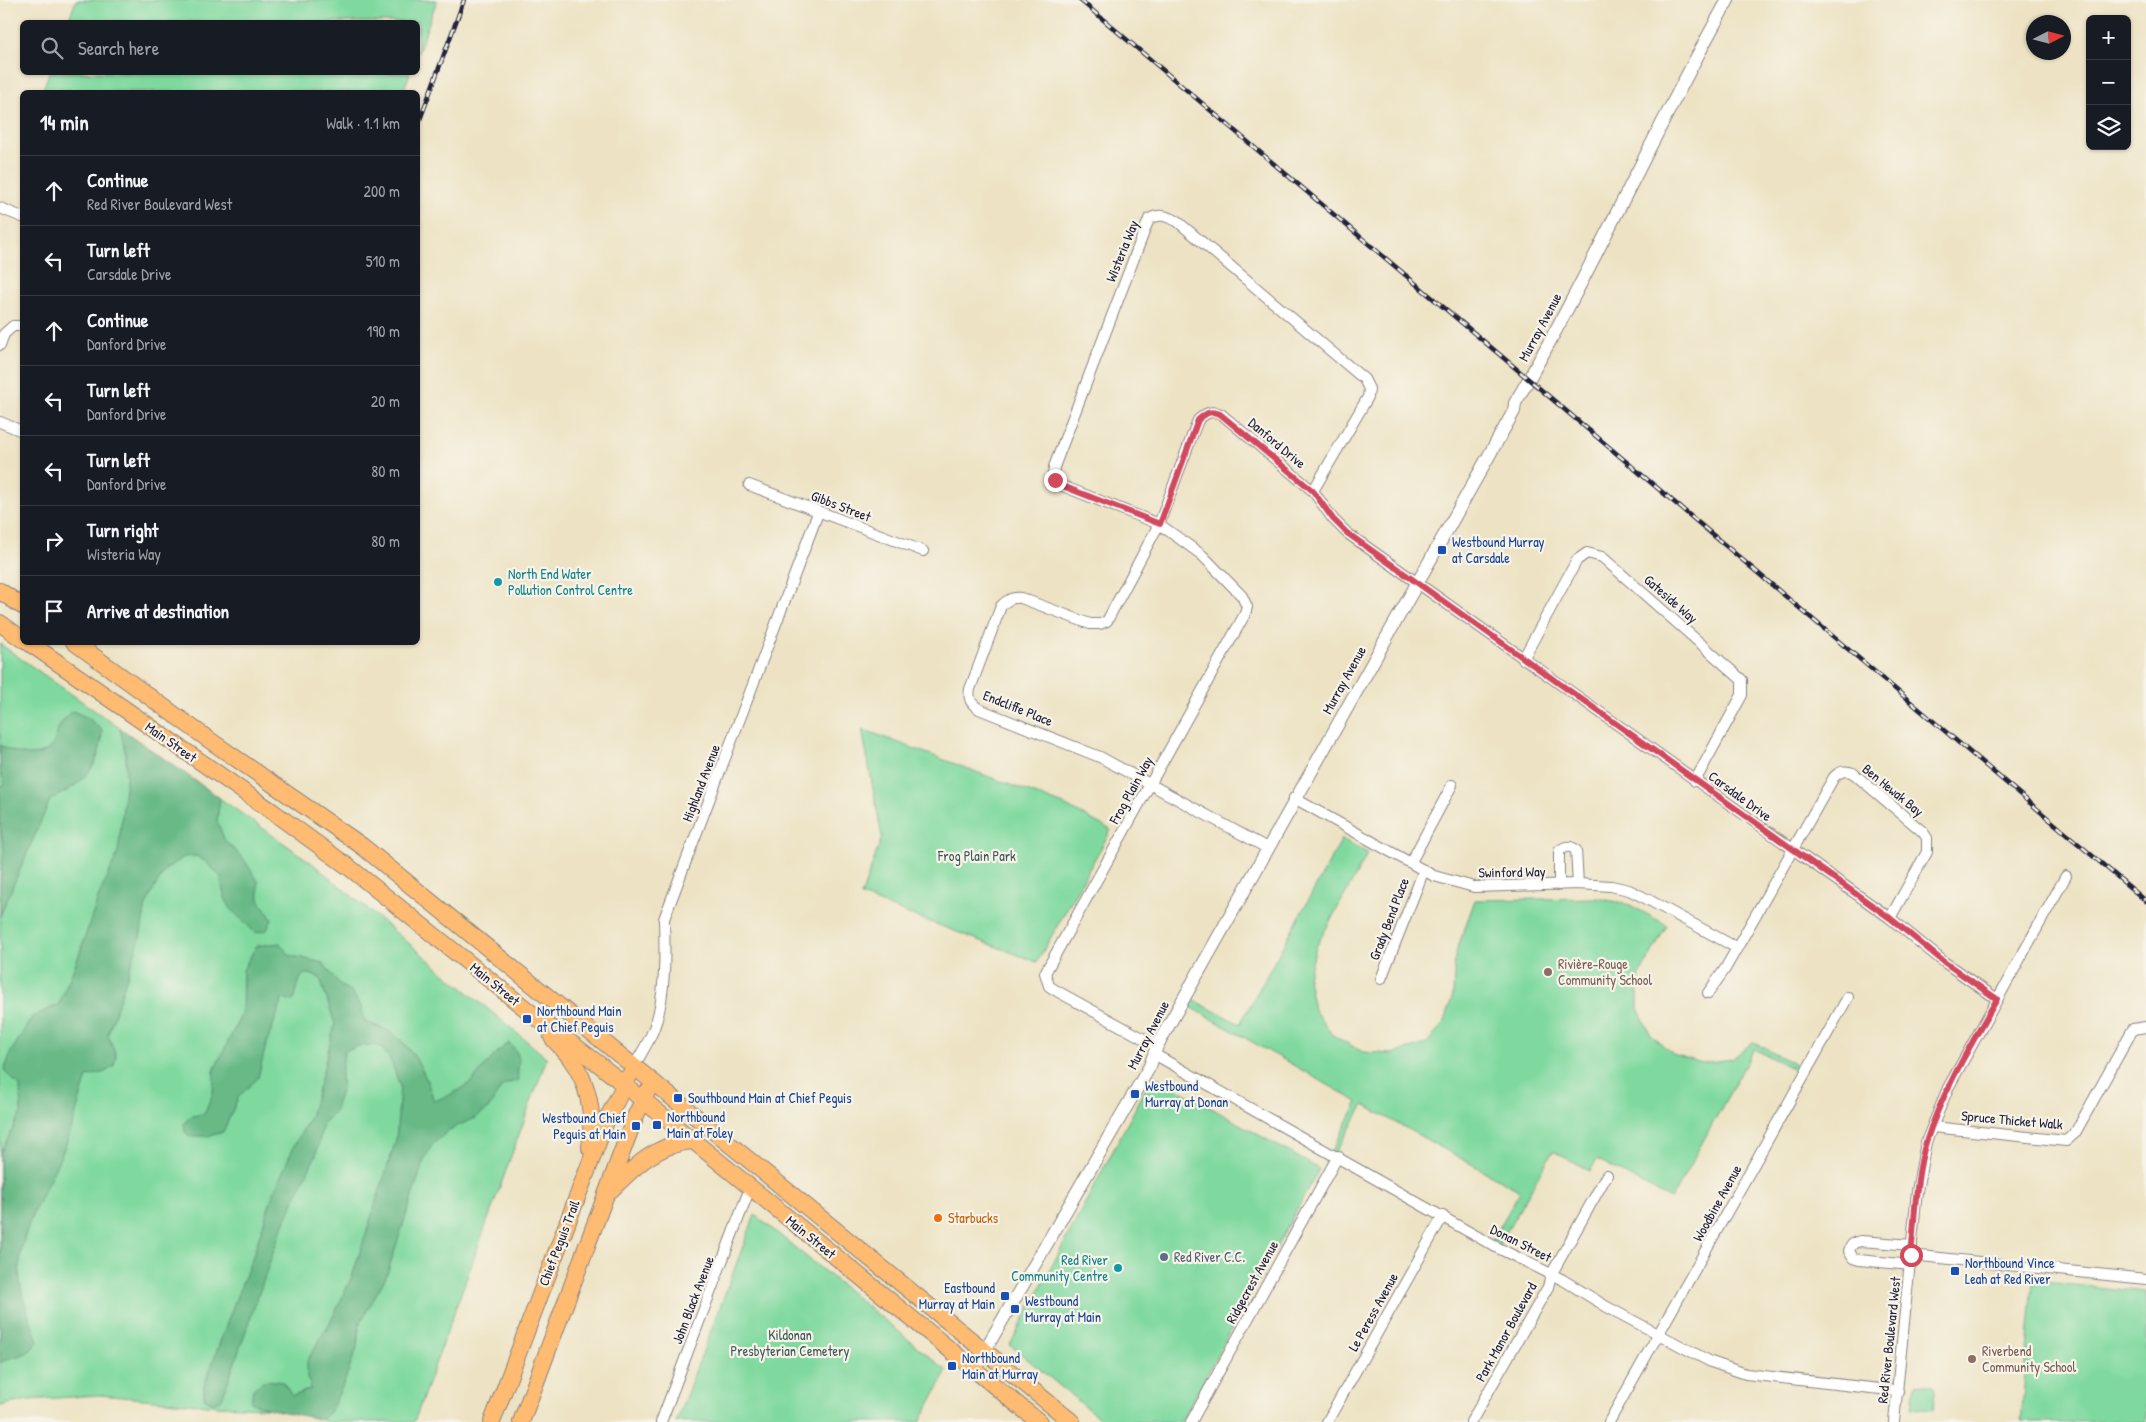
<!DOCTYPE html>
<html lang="en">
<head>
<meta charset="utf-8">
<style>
  :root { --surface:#171b24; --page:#242831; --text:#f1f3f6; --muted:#9ea1a6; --line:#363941 }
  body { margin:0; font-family:"Patrick Hand",sans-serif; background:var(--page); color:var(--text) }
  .controls { position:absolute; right:15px; top:15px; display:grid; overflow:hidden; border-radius:8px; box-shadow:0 1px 4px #0004 }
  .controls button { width:45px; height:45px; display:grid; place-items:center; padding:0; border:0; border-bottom:1px solid var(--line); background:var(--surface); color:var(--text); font:25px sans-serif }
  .compass { position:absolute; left:2026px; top:15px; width:45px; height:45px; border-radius:50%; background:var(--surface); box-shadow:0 1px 4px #0004; rotate:84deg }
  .stop { position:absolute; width:15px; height:15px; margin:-11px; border:4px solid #d1495b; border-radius:50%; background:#fff }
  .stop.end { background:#d1495b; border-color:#fff; box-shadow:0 1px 5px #0008 }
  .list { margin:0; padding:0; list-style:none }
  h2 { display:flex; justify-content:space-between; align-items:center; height:65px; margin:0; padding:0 20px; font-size:21px }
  h2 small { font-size:16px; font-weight:400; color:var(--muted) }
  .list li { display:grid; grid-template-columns:32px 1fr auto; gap:15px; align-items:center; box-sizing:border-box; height:70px; padding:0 20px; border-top:1px solid var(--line) }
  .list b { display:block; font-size:19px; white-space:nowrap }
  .list p { margin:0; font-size:16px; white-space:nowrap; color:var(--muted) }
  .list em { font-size:16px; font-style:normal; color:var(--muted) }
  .icon { flex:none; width:28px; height:28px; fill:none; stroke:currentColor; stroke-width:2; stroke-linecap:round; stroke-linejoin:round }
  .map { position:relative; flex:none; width:2146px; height:1422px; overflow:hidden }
  .search { position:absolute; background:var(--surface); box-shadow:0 1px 4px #0004; left:20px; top:20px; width:400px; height:55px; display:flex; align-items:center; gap:12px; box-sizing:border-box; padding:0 18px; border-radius:8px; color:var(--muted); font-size:19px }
  .panel { position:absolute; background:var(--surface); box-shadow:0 1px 4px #0004; left:20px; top:90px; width:400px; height:555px; border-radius:8px }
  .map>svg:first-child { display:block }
  .green { fill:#7fd99f; stroke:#507e6d }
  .forest { fill:#67b986; stroke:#446e60 }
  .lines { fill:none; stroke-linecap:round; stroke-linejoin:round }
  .minor-casing { stroke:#888280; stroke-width:12 }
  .tertiary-casing { stroke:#888280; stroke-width:14 }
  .primary-casing { stroke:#888280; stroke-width:18 }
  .minor { stroke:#fff; stroke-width:10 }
  .tertiary { stroke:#fff; stroke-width:12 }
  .primary { stroke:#febb71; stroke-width:16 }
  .rail-casing { stroke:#22223b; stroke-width:4.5 }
  .rail { stroke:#f7f3e8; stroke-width:2.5; stroke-dasharray:8; stroke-linecap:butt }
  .route { stroke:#d1495b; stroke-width:6 }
  .transit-dot { fill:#1a4fb4; stroke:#f7f3e8; stroke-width:2 }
  .culture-dot { fill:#0f9aa8; stroke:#f7f3e8; stroke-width:2 }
  .education-dot { fill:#8d6e63; stroke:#f7f3e8; stroke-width:2 }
  .food-dot { fill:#e8710a; stroke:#f7f3e8; stroke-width:2 }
  .service-dot { fill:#5c6f8a; stroke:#f7f3e8; stroke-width:2 }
  .labels { text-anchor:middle; stroke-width:4.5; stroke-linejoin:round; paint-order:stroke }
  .street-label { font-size:14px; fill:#22223b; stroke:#f7f3e8 }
  .transit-label { font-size:14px; fill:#164399; stroke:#f7f3e8; text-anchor:start }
  .culture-label { font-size:14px; fill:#0d838f; stroke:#f7f3e8; text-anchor:start }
  .park-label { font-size:14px; fill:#3e5959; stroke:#f7f3e8 }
  .education-label { font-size:14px; fill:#785e54; stroke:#f7f3e8; text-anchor:start }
  .food-label { font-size:14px; fill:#c56008; stroke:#f7f3e8; text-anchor:start }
  .service-label { font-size:14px; fill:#4e5e75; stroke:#f7f3e8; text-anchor:start }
</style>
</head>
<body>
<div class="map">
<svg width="2146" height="1422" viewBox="0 0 2146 1422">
  <rect width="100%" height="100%" fill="#f7f3e8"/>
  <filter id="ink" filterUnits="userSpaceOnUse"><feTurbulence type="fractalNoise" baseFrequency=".02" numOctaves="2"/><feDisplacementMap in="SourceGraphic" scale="10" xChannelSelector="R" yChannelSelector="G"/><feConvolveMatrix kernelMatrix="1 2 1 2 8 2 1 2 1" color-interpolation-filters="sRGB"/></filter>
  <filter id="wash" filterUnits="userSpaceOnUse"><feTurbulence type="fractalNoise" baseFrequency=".0096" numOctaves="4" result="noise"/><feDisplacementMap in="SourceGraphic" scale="20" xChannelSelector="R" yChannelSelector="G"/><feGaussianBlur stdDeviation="1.12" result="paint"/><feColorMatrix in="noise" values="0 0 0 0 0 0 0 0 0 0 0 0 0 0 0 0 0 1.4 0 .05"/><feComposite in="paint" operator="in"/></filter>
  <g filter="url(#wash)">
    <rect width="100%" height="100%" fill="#ede3c4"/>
    <g class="green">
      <path d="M76,0H437L418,53V22H68Z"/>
      <path d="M49,73V72L410,73L403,92H42Z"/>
      <path d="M0,644L312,863L547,1058L414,1422H327L288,1409L218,1406L100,1395L28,1400L0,1406Z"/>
      <path d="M862,729L1064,805L1111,830L1037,962L861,896L882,837Z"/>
      <path d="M1342,839L1368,853L1316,947L1308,978L1314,1010L1334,1036L1363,1052L1392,1054L1426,1044L1443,1024L1453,995L1455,955L1475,900L1598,898L1630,905L1667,925L1638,978V1008L1651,1035L1673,1054L1702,1063L1732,1059L1753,1042L1802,1068L1805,1073L1800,1072L1754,1049L1671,1199L1597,1159L1590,1171L1553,1151L1499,1245L1492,1241L1520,1191L1364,1105L1334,1154L1331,1152L1358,1102L1189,1006L1193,1000L1240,1024Z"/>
      <path d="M1153,1075L1319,1169L1181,1422H1104L1010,1345Z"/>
      <path d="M755,1215L947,1371L920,1422H676Z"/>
      <path d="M2033,1281L2146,1292V1422H2021Z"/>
      <path d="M1915,1383L1933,1386L1935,1390L1933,1410L1912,1408Z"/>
    </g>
    <g class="forest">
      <path d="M73,711L88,718L102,730C101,769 82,784 50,800L0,916V885L4,849L0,826V787L5,784L0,771V745C16,754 40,762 53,744C56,740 56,734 58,729C61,722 67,716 73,711Z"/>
      <path d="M120,728L220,798L217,821L225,841L243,858L258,881L259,900L272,919L267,930L255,933C235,910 224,911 221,877L205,861L196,856L184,857L166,869L156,885L146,905L140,938L108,1034L116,1056L114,1066L105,1072L87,1077C80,1097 75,1119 68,1139C51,1184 14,1232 20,1282C23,1302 31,1322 38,1341C25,1361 16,1352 0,1363V1153L21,1113L20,1086L4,1071L11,1052L32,1017L59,1004L78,958L98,898L118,853L126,779V757Z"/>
      <path d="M280,943L289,955L323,963L341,986L351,991L361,1006L365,1022C372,1025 380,1027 387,1030C413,1044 426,1075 434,1101C447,1096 463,1090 473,1080C485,1067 494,1053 509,1043C525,1059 516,1061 518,1080L502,1086L488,1109L475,1118L449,1130L432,1145L424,1160L386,1277L360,1323L357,1347L344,1383L331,1410L321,1420C298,1413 272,1412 251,1402L253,1389L266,1380L283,1382L292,1396L311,1389L307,1377V1361L332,1319L353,1274L396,1140L400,1086L390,1059L380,1046L363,1045L349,1049L344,1053L341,1076L342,1088L334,1112L323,1124L316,1155L297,1194L279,1236L222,1399L213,1403L204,1398V1386L235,1301L252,1259L273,1194L294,1146L310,1117L320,1082L335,1024L320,978L310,974H304L300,979L294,1000L291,1001L283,998L266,1045L258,1078L239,1096L223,1132L209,1136H189L185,1132L184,1124L190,1117L205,1113L213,1093L214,1070L242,1013L243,970L256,946Z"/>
    </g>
  </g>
  <g filter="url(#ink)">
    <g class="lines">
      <defs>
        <g id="minor">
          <path d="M0,208L22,217"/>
          <path d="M0,345L4,334L13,326H22"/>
          <path d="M0,422L22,431"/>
          <path d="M749,485L923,551"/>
          <path d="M1523,659L1577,560L1587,553L1602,557L1742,680V695L1695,781"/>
          <path d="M1294,798L1434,876L1474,887L1578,884L1611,886L1629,890L1647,899L1737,948"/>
          <path d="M1267,848L1100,757L979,709C971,703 968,700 970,689L1001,606C1007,600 1012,597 1021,598L1090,624H1100L1107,621L1159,524L1198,420C1206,413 1210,410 1221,414L1313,491L1333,519L1347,533L1890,918L1944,962L1997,999"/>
          <path d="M1411,862L1452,785"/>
          <path d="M1559,885V851C1565,846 1570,845 1576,850L1578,884"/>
          <path d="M1381,979L1424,870"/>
          <path d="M1708,993L1725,969L1834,777C1840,771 1845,770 1853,773L1923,832L1927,838V852L1890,918"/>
          <path d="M1157,1046L1055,990L1049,986L1045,973L1245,614L1247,607L1242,596L1202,555L1159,524L1060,485L1053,475L1054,467L1149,219C1160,213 1166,216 1177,221L1364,379L1369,389L1368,397L1313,491"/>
          <path d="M1154,1054L1494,1246L1563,1280L1607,1307L1711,1362L1746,1374L1898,1391"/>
          <path d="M634,1066C641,1054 649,1042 654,1028C666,997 665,952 664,919L818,513"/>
          <path d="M1933,1127L2066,1141L2075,1133L2133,1029L2146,1027"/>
          <path d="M1911,1255L2146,1279"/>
          <path d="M1911,1265L1859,1260L1853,1258L1849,1251C1851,1244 1854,1242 1861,1241L1912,1245"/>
          <path d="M661,1422L750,1188"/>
          <path d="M1191,1422L1338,1156"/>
          <path d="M1327,1422L1443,1216"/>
          <path d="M1471,1422L1548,1287L1551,1275L1607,1175"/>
          <path d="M1609,1422L1848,997"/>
          <path d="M1894,1422L1917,1191L1926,1142L1948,1088L2066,876"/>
        </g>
        <path id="tertiary" d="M974,1369L1150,1066L1157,1046L1514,411L1515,403C1592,272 1653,132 1728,0"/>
        <g id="primary">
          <path d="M0,591L22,606"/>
          <path d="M0,623L22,639"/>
          <path d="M28,642L273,812L350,868L536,1017L600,1065L1039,1422"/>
          <path d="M74,642L208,739L362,846L1072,1422"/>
          <path d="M552,1037C557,1044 565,1050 570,1058C590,1084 594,1116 590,1148"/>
          <path d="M611,1190C635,1166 657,1144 692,1141"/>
          <path d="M492,1422L606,1121L629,1076"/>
          <path d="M521,1422L635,1117L647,1092"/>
        </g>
      </defs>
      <use href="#minor" class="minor-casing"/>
      <use href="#tertiary" class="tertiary-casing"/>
      <use href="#primary" class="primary-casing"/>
      <use href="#minor" class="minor"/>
      <use href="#tertiary" class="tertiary"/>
      <use href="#primary" class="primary"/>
      <defs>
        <g id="rail">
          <path d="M1080,0L2146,901"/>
          <path d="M418,125L464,0"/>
        </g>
      </defs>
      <use href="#rail" class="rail-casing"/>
      <use href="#rail" class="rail"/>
    </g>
  </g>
  <g class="lines" filter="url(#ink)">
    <path class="route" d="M1055,480L1060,485L1160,524L1198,420C1206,413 1210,410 1220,414L1313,491L1333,519L1347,533L1890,918L1944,962L1997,999C1971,1045 1942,1092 1926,1142C1915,1178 1915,1218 1911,1255"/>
  </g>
  <g class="transit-dot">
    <rect x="1437" y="545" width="10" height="10" rx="2.5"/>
    <rect x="522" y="1014" width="10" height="10" rx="2.5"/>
    <rect x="1130" y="1089" width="10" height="10" rx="2.5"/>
    <rect x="673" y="1093" width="10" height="10" rx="2.5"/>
    <rect x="652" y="1120" width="10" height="10" rx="2.5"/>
    <rect x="631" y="1121" width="10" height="10" rx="2.5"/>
    <rect x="1950" y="1266" width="10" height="10" rx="2.5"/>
    <rect x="1000" y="1291" width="10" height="10" rx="2.5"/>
    <rect x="1010" y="1304" width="10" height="10" rx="2.5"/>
    <rect x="947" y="1361" width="10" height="10" rx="2.5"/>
  </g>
  <g class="culture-dot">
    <circle cx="498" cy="582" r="5"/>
    <circle cx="1118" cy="1268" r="5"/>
  </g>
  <g class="education-dot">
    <circle cx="1548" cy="972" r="5"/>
    <circle cx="1972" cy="1359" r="5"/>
  </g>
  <circle class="food-dot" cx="938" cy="1218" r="5"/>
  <circle class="service-dot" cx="1164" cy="1257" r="5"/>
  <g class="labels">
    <g class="street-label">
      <text transform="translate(1122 251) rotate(-68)" y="5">Wisteria Way</text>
      <text transform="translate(1540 327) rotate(-62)" y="5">Murray Avenue</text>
      <text transform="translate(1277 443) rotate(40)" y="5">Danford Drive</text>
      <text transform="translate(841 506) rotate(21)" y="5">Gibbs Street</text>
      <text transform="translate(1671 599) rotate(41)" y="5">Gateside Way</text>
      <text transform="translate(1344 680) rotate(-61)" y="5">Murray Avenue</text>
      <text transform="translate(1018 708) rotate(22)" y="5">Endcliffe Place</text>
      <text transform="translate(171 742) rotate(35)" y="5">Main Street</text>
      <text transform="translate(701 783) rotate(-69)" y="5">Highland Avenue</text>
      <text transform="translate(1131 790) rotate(-61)" y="5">Frog Plain Way</text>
      <text transform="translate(1893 790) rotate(39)" y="5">Ben Hewak Bay</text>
      <text transform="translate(1740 796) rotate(36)" y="5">Carsdale Drive</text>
      <text transform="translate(1512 872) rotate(-1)" y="5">Swinford Way</text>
      <text transform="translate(1389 919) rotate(-69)" y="5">Grady Bend Place</text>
      <text transform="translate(495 984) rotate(39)" y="5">Main Street</text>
      <text transform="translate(1148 1035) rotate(-63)" y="5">Murray Avenue</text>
      <text transform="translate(2012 1120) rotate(5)" y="5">Spruce Thicket Walk</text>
      <text transform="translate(1717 1203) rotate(-61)" y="5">Woodbine Avenue</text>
      <text transform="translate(811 1237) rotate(39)" y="5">Main Street</text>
      <text transform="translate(559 1243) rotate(-69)" y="5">Chief Peguis Trail</text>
      <text transform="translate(1521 1243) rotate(27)" y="5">Donan Street</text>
      <text transform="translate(1252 1282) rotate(-61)" y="5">Ridgecrest Avenue</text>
      <text transform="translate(693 1300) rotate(-69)" y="5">John Black Avenue</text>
      <text transform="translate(1373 1312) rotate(-61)" y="5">Le Peress Avenue</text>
      <text transform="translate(1506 1332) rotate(-61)" y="5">Park Manor Boulevard</text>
      <text transform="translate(1889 1340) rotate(-84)" y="5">Red River Boulevard West</text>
    </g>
    <g class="transit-label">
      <text x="1452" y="547">Westbound Murray<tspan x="1452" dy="16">at Carsdale</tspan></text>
      <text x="537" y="1016">Northbound Main<tspan x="537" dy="16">at Chief Peguis</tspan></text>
      <text x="1145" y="1091">Westbound<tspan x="1145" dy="16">Murray at Donan</tspan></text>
      <text x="688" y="1103">Southbound Main at Chief Peguis</text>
      <text x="667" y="1122">Northbound<tspan x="667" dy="16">Main at Foley</tspan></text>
      <text x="626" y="1123" text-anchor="end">Westbound Chief<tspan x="626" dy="16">Peguis at Main</tspan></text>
      <text x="1965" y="1268">Northbound Vince<tspan x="1965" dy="16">Leah at Red River</tspan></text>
      <text x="995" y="1293" text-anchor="end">Eastbound<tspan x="995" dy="16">Murray at Main</tspan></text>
      <text x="1025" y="1306">Westbound<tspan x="1025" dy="16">Murray at Main</tspan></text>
      <text x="962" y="1363">Northbound<tspan x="962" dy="16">Main at Murray</tspan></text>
    </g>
    <g class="culture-label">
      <text x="508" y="579">North End Water<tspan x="508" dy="16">Pollution Control Centre</tspan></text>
      <text x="1108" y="1265" text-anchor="end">Red River<tspan x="1108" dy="16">Community Centre</tspan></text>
    </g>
    <g class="park-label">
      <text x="977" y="861">Frog Plain Park</text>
      <text x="790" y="1340">Kildonan<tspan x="790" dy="16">Presbyterian Cemetery</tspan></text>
    </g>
    <g class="education-label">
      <text x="1558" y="969">Rivière-Rouge<tspan x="1558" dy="16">Community School</tspan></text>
      <text x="1982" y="1356">Riverbend<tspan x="1982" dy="16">Community School</tspan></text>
    </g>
    <g class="food-label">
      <text x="948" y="1223">Starbucks</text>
    </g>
    <g class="service-label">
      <text x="1174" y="1262">Red River C.C.</text>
    </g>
  </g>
</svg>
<div class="controls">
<button>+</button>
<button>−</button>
<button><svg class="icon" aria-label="layers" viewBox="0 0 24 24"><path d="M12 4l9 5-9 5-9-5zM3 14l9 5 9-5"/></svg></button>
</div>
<svg class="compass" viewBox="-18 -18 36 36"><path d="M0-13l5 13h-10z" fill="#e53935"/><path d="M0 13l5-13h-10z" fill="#9ea1a6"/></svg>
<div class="stop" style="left:1911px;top:1255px"></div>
<div class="stop end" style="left:1055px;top:480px"></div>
<div class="search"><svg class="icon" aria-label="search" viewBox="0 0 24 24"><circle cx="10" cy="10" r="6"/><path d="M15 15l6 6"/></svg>Search here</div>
<section class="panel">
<h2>14 min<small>Walk · 1.1 km</small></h2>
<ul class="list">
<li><svg class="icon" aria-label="ahead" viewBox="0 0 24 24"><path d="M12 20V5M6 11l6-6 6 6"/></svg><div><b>Continue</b><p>Red River Boulevard West</p></div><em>200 m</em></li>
<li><svg class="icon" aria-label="left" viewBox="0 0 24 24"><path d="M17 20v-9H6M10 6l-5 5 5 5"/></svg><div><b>Turn left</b><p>Carsdale Drive</p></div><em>510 m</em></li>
<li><svg class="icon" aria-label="ahead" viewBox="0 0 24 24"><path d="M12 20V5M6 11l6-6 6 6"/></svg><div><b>Continue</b><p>Danford Drive</p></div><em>190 m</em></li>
<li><svg class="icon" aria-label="left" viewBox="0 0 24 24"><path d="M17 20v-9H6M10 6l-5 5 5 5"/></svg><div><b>Turn left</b><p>Danford Drive</p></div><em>20 m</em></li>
<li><svg class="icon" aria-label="left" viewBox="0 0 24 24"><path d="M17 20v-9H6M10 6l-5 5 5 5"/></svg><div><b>Turn left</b><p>Danford Drive</p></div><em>80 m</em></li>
<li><svg class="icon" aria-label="right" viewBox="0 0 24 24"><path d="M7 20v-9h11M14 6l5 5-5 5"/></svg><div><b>Turn right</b><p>Wisteria Way</p></div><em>80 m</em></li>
<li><svg class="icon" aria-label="arrive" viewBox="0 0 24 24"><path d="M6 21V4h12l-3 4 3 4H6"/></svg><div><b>Arrive at destination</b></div></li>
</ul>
</section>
</div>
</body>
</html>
